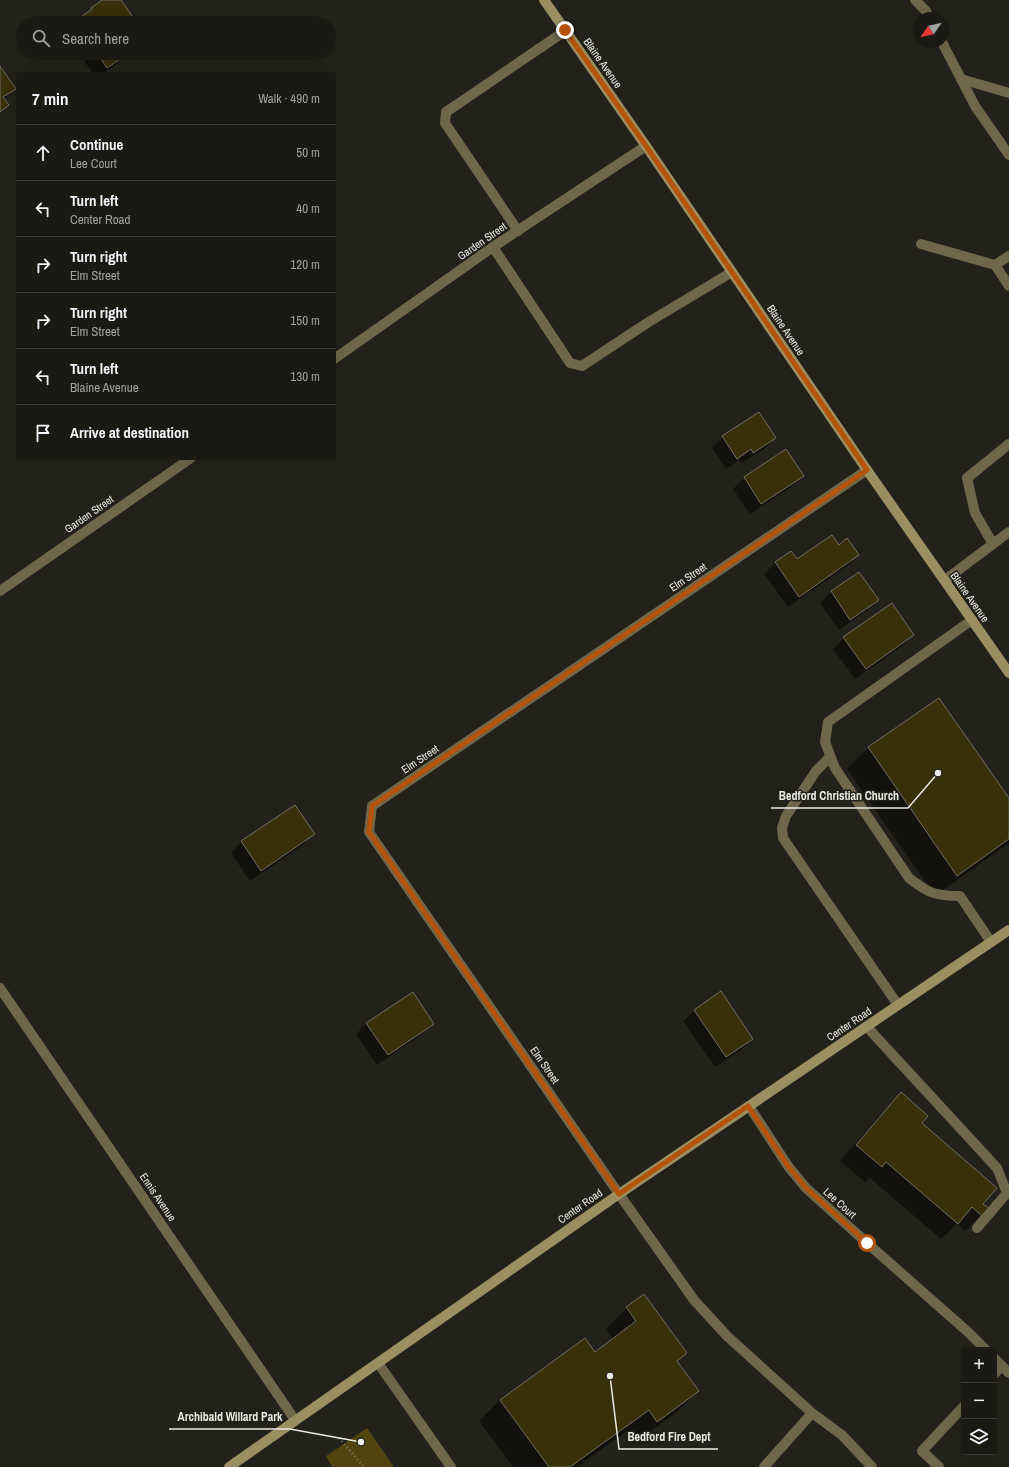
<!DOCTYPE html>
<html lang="en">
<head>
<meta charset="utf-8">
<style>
  :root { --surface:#1a1914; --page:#23221d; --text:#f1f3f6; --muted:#9fa0a0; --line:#383834 }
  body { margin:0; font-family:"Archivo Narrow",sans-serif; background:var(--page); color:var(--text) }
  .controls { position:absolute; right:12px; bottom:12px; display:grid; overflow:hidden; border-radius:4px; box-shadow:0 4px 16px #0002 }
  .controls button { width:36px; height:36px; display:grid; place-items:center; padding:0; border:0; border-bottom:1px solid var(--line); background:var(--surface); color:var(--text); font:20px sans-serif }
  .compass { position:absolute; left:913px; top:12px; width:36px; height:36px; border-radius:50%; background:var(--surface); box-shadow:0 4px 16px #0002; rotate:236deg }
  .stop { position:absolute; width:12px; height:12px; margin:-9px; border:3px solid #b45309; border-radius:50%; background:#fff }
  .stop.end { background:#b45309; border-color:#fff; box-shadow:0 1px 4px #0008 }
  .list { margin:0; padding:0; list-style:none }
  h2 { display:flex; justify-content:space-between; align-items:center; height:52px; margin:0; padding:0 16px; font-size:17px }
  h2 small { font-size:13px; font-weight:400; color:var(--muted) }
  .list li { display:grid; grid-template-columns:26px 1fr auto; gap:12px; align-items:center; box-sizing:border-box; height:56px; padding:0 16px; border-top:1px solid var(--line) }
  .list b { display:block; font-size:15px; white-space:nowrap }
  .list p { margin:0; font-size:13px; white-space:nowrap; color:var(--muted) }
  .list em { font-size:13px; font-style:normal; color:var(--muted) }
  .icon { flex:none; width:22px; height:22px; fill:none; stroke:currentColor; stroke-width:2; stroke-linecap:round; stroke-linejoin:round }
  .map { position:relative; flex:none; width:1009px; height:1467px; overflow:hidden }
  .search { position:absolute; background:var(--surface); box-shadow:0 4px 16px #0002; left:16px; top:16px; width:320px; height:44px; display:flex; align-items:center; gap:10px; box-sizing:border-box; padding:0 14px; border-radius:22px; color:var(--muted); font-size:15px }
  .panel { position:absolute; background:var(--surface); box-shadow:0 4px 16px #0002; left:16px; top:72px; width:320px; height:388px; border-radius:4px }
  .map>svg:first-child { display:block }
  .green { fill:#51440e }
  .shadow { fill:#0007 }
  .building { fill:#392f08; stroke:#706e66 }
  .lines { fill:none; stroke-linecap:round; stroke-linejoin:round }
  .path { stroke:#7c7b75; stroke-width:2.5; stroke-dasharray:1 3; stroke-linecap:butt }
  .lane { stroke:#6e674b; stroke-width:10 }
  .street { stroke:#6e674b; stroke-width:10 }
  .secondary { stroke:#9b8f62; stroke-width:10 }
  .route { stroke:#b45309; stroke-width:5 }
  .labels { text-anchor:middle; stroke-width:3; stroke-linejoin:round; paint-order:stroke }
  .street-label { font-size:11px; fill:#eae9e4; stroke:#22211a }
  .leader { fill:none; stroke:#eae9e4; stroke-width:1.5 }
  .callout-dot { fill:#eae9e4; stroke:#22211a; stroke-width:1.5 }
  .callout-label { font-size:12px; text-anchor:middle; font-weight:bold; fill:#eae9e4; stroke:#22211a; stroke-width:3; stroke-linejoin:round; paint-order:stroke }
</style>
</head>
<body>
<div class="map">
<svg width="1009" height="1467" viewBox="0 0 1009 1467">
  <rect width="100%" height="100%" fill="#22211a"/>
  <path class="green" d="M367,1428L394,1467H332L326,1456Z"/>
  <g class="shadow">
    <path d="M79,53H123L124,55L114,66L102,74H93Z"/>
    <path d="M0,68L15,88L4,100L8,105L0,113Z"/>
    <path d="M723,437L775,438L764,449L742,463L739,460L726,469L712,448Z"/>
    <path d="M786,451L802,476L791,487L750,514L733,489L744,478Z"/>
    <path d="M839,546L858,555L847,566L788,607L764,574L775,563L790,552L797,561Z"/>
    <path d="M859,573L877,600L866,611L839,630L820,603L831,592Z"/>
    <path d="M913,635L902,646L855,679L833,649L844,638Z"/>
    <path d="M939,699L1009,800V843L935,896L847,769L868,748Z"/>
    <path d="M295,806L313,834L303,845L250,881L231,853L241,842Z"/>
    <path d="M721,993L752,1039L741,1050L715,1067L683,1021L694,1011Z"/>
    <path d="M367,1023H433L422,1034L377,1065L356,1034Z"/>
    <path d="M901,1094L920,1124L982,1204L981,1215L965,1231L957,1224L941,1239L870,1178L865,1182L840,1161L885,1110Z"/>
    <path d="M627,1308L686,1353L677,1362L698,1391L677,1412L636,1442L627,1431L577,1467H513L479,1421L500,1400L595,1353L613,1339L606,1329Z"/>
  </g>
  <g class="building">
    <path d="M102,0H121L137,23H76L75,21L92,9L91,8Z"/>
    <path d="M97,53H124L126,55L107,68Z"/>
    <path d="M0,66L16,89L3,97L9,105L0,112Z"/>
    <path d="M759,412L776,438L753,453L751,449L737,459L722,436Z"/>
    <path d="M786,449L804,476L761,504L744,477Z"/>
    <path d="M832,535L839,545L847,538L859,555L799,597L775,562L791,551L797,559Z"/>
    <path d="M859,572L879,600L850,620L831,591Z"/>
    <path d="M892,603L914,635L866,669L843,637Z"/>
    <path d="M939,698L1009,798V839L957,876L868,747Z"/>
    <path d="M295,805L315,834L261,871L241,841Z"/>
    <path d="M721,991L753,1039L726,1057L694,1010Z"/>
    <path d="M413,992L434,1024L388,1055L366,1023Z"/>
    <path d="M901,1092L928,1116L922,1123L997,1188L983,1204L989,1208L982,1216L972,1207L958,1224L886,1162L882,1167L856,1145Z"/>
    <path d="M644,1294L687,1353L677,1361L699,1391L657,1422L649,1410L570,1467H549L500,1400L585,1338L595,1352L636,1321L626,1307Z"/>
  </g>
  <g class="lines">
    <path class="path" d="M339,1438L364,1467"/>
    <g class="lane">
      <path d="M915,0L926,11L929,18"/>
      <path d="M942,42L975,106L1009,155"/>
      <path d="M961,79L1009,93"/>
      <path d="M518,231L445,123L446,112L565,31"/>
      <path d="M921,244L995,265L1009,286"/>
      <path d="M493,247L570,363L582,366L647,323L732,272"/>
      <path d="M995,265L1009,256"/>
      <path d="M993,544L975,513L967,478L1009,444"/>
      <path d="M945,580L1009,532"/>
      <path d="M972,620L828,722L825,742L835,768L909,878C928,893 935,896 960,896L991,942"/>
      <path d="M830,757L816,771L786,816L782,828L783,838L898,1005"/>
      <path d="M867,1027L997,1168L1007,1193L977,1228"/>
      <path d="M619,1194L694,1300L727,1336L812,1413L842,1435L872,1467"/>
      <path d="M378,1363L451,1467"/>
      <path d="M994,1374L1002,1366"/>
      <path d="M764,1467L812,1413"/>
      <path d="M939,1467L922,1451L964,1406"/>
    </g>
    <g class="street">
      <path d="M334,359L493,247L646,146"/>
      <path d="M0,591L191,458"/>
      <path d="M0,988L295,1420"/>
      <path d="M749,1106L788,1166L806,1188L867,1243L968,1332L986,1350"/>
      <path d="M619,1194L369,832L372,806L867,470"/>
      <path d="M994,1358L1009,1373"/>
    </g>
    <g class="secondary">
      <path d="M544,0L646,146L867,470L1009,673"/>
      <path d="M229,1467L619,1194L1009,930"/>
    </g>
  </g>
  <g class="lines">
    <path class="route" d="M565,30L646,146L867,470L372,806L369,832L619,1194L748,1106L788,1166L806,1188L867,1243"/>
  </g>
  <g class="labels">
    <g class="street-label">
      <text transform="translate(603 63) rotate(55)" y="4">Blaine Avenue</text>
      <text transform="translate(482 241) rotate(-35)" y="4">Garden Street</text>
      <text transform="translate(786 330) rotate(56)" y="4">Blaine Avenue</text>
      <text transform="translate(89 514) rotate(-35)" y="4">Garden Street</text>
      <text transform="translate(688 577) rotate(-34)" y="4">Elm Street</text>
      <text transform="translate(970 597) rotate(55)" y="4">Blaine Avenue</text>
      <text transform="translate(420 759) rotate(-34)" y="4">Elm Street</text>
      <text transform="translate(849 1024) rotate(-34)" y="4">Center Road</text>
      <text transform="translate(545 1065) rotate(55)" y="4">Elm Street</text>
      <text transform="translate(158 1197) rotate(56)" y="4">Ennis Avenue</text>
      <text transform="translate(840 1203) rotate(42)" y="4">Lee Court</text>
      <text transform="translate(580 1206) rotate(-35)" y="4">Center Road</text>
    </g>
  </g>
  <path class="leader" d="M938 773L908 808H771M361 1442L290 1429H169M610 1376L619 1449H718"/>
  <g class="callout-dot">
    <circle cx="938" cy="773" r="4"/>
    <circle cx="361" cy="1442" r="4"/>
    <circle cx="610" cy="1376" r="4"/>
  </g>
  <g class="callout-label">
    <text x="839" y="800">Bedford Christian Church</text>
    <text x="230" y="1421">Archibald Willard Park</text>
    <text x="669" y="1441">Bedford Fire Dept</text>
  </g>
</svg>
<div class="controls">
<button>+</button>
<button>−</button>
<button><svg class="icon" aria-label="layers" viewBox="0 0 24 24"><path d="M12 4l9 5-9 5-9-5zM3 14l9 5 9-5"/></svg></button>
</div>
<svg class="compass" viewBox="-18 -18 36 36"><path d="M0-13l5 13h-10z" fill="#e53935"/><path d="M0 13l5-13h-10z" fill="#9fa0a0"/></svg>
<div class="stop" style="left:867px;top:1243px"></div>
<div class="stop end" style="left:565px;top:30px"></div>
<div class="search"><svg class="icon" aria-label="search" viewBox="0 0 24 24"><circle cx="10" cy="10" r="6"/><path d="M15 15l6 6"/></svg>Search here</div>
<section class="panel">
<h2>7 min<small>Walk · 490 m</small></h2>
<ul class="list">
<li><svg class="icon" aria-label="ahead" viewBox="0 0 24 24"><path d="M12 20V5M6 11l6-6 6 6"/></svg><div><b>Continue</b><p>Lee Court</p></div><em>50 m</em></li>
<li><svg class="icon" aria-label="left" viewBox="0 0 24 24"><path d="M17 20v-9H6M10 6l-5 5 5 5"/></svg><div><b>Turn left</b><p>Center Road</p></div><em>40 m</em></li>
<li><svg class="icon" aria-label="right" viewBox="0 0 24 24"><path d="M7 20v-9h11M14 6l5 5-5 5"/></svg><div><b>Turn right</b><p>Elm Street</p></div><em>120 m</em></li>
<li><svg class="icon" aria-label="right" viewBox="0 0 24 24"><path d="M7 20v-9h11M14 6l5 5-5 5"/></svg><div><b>Turn right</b><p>Elm Street</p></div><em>150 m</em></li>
<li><svg class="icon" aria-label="left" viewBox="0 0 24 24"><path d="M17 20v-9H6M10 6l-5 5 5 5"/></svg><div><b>Turn left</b><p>Blaine Avenue</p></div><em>130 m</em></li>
<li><svg class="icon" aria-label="arrive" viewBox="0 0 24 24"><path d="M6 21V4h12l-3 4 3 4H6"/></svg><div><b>Arrive at destination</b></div></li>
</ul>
</section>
</div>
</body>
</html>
